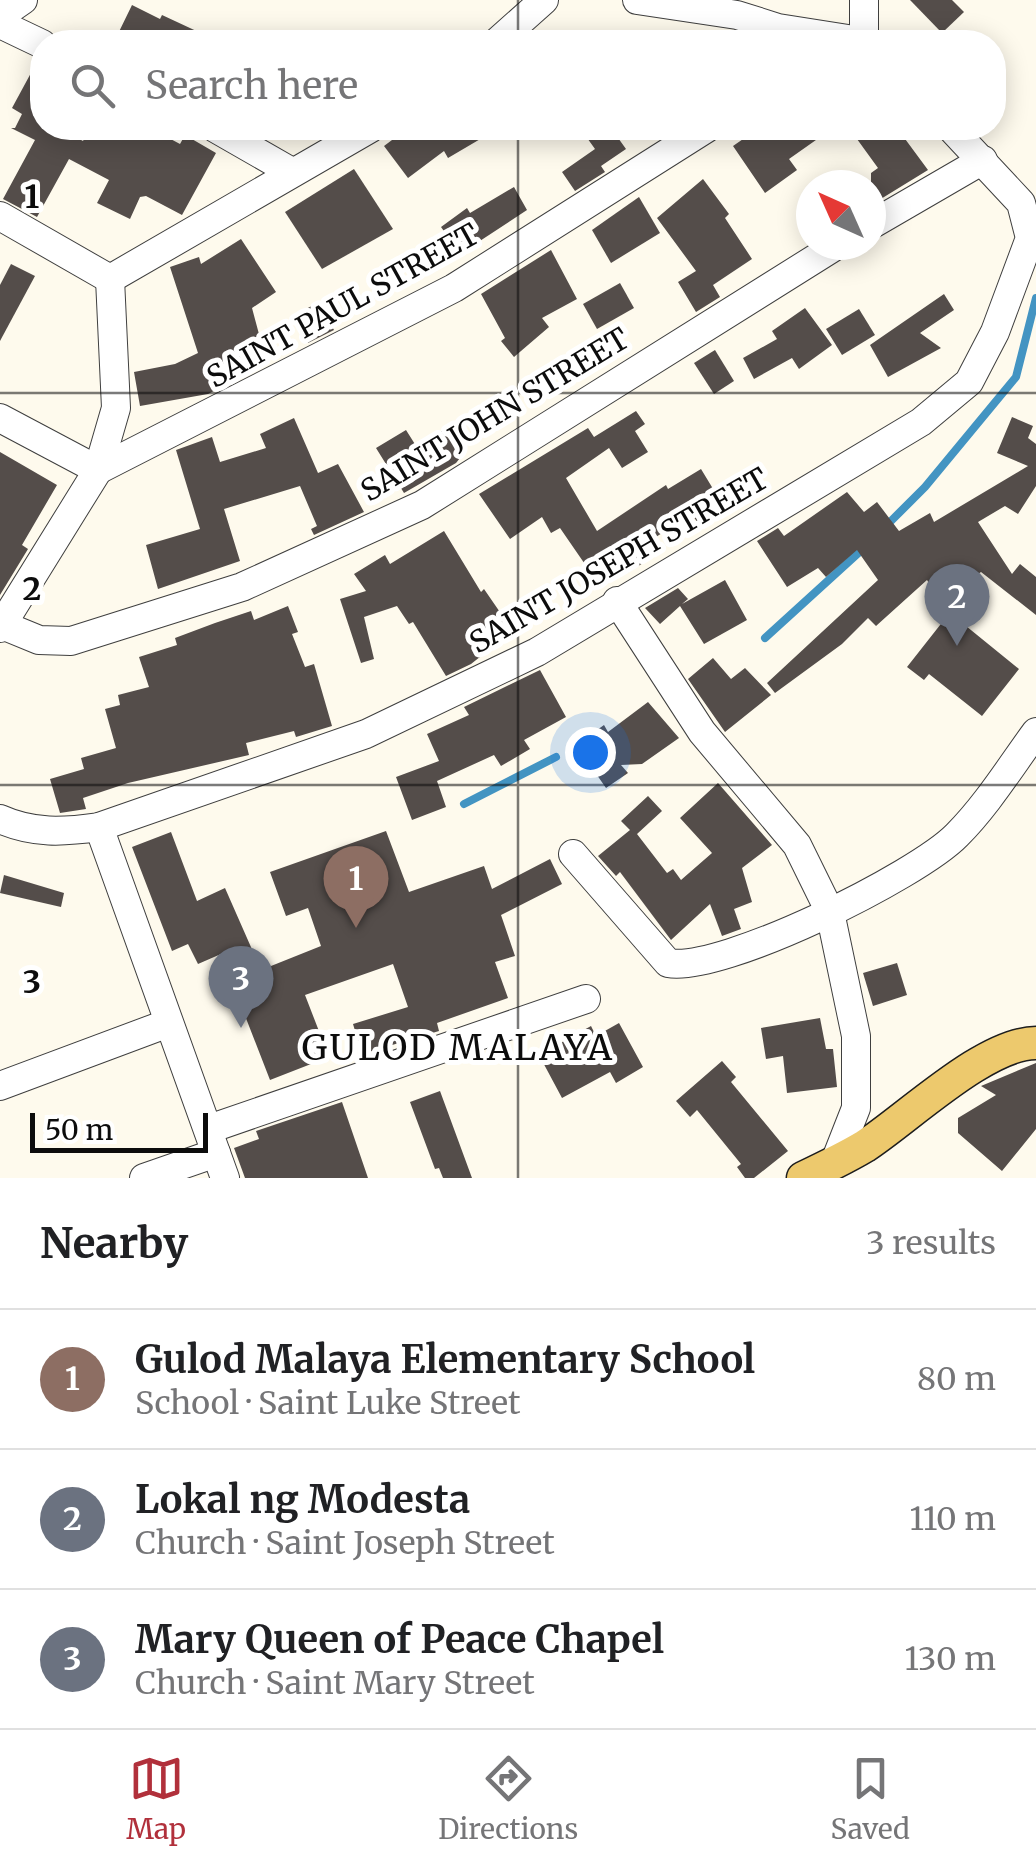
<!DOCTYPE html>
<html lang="en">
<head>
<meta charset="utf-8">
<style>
  :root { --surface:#fff; --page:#f6f6f6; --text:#202124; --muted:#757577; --line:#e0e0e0; --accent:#b1303b }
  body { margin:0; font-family:Merriweather,serif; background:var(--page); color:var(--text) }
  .compass { position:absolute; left:796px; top:170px; width:90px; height:90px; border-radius:50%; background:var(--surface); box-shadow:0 5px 25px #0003; rotate:315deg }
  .scale { position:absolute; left:30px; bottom:25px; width:178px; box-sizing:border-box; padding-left:10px; border:5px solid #0c0c0c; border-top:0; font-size:28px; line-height:35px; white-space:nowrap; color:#0c0c0c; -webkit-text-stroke:8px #fff; paint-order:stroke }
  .you { position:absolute; left:590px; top:752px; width:35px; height:35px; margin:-25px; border:8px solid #fff; border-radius:50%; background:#1a73e8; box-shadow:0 0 0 15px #1a73e833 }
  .badge { display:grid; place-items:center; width:65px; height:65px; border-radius:50%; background:var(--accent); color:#fff; font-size:32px; font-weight:700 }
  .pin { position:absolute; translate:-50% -82px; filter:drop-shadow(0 2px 5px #0008) }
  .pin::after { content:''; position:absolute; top:52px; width:35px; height:30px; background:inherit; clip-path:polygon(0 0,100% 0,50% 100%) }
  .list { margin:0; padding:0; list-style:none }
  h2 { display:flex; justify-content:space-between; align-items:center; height:130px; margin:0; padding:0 40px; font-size:42px }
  h2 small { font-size:32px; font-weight:400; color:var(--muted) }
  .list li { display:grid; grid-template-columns:65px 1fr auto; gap:30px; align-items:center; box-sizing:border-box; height:140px; padding:0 40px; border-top:2px solid var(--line) }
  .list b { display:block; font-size:38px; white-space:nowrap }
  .list p { margin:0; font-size:32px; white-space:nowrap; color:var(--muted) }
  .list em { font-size:32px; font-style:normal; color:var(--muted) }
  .icon { flex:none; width:55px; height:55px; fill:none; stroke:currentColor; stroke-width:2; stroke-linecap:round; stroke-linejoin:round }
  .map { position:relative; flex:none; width:1036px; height:1178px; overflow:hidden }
  .search { position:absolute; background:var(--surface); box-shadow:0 5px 25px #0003; left:30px; right:30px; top:30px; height:110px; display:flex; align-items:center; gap:25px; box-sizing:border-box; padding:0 35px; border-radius:40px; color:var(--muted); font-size:38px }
  .sheet { height:550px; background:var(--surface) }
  nav { display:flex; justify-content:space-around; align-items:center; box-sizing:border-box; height:140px; border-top:2px solid var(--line); background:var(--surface); font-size:28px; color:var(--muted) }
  nav a { display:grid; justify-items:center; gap:5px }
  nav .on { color:var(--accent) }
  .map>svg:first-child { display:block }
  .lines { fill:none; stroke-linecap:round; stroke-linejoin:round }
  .stream { stroke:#4394c2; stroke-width:8 }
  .building { fill:#544d4a }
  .minor-casing { stroke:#3f3f3f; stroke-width:30 }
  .major-casing { stroke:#1d1d1d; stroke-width:35 }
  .minor { stroke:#fff; stroke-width:28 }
  .major { stroke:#edc96d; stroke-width:32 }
  .grid { fill:none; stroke:#0c0c0c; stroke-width:2.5; stroke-opacity:0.55 }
  .labels { text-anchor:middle; stroke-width:10; stroke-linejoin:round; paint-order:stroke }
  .street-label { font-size:30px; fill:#0c0c0c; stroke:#fff }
  .quarter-label { font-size:35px; letter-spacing:2.5px; fill:#0c0c0c; stroke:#fff }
  .grid-label { font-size:32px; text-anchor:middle; font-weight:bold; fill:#0c0c0c; stroke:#fff; stroke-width:10; stroke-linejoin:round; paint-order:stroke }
</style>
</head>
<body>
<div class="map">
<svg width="1036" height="1178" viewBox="0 0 1036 1178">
  <rect width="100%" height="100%" fill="#fefaed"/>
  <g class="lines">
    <g class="stream">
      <path d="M886,526L925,487L1016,377L1036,298"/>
      <path d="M765,638L865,547"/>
      <path d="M464,804L556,757"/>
    </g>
  </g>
  <g class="building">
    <path d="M910,0H952L964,12L942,33Z"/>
    <path d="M132,5L160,19L162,15L220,42H114Z"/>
    <path d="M38,60L42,61V128H58L83,141L90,128H150L180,144L185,135L216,153L182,215L146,196L140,197L130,219L97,203L109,180L69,159L37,217L3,199L35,140L11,128H15L22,114L12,108Z"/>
    <path d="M408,128H499L448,158L444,151L408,178L384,146Z"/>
    <path d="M580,128H611L626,149L601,166L605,172L575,191L562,172L595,149Z"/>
    <path d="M759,128H833L789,159L797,170L765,193L733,146Z"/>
    <path d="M849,128H897L928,170L871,205V173L878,168Z"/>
    <path d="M354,169L393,229L322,269L285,212Z"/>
    <path d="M703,179L729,214L725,218L752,259L713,285L720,297L696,312L678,282L696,271L657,218Z"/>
    <path d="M514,187L527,210L460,254L441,227L467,208L470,213Z"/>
    <path d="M639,197L660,233L611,263L592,230Z"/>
    <path d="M241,239L276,292L252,308L267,364L208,394L140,406L134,372L175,364L198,353L170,267L199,257L201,264Z"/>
    <path d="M551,250L577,299L542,318L549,327L514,357L501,341L505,338L481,294Z"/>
    <path d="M11,264L35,276L0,341V285Z"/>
    <path d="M620,283L634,308L597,329L583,304Z"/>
    <path d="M944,294L954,310L920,333L941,348L888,377L870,345Z"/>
    <path d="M319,302L334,330L308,343L293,316Z"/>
    <path d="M805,308L832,345L799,369L792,358L754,379L743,358L777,339L772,331Z"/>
    <path d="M859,309L875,335L842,355L826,329Z"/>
    <path d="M715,350L734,381L714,394L694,363Z"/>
    <path d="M636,411L645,424L635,431L648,452L622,468L609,448L566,478L597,531L666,485L668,489L701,469L718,497L707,503L715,515L699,525L692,514L648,542L656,555L627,573L616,556L591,573L560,528L551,533L542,517L510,539L479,494L588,428L594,437Z"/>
    <path d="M1012,417L1033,426L1028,438L1036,444V486L1018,514L1005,506L978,522L1012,574L1020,564L1036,577V615L981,572L940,600L927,580L876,626L868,618L842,644L775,693L767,683L878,580L857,550L826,577L818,568L787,587L757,541L778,528L784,536L847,492L864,512L877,502L899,531L930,513L934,522L1028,466L997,453Z"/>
    <path d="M294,418L318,473L338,464L364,512L314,535L311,529L317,526L300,486L224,509L240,561L158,589L146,545L200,529L176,450L212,437L220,462L266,448L260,434Z"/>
    <path d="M406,430L418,449L441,431L464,453L456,463L404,493L376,448Z"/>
    <path d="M0,452L57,485L22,545L28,549L0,595Z"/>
    <path d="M444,531L481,592L484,589L513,631L471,664L446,676L413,622L409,624L397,606L364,617L374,659L361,663L340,599L366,591L354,574L385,555L390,564Z"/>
    <path d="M725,580L747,620L704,644L680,606L660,624L645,608L678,588L688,599L682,604Z"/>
    <path d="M288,606L298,632L292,634L305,667L314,664L332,726L296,737L294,731L246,743L249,755L128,783L83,798L86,809L60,813L50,779L84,769L81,758L116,748L105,709L120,705L118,695L149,687L139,657L177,645L175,638L215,623L251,611L254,620Z"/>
    <path d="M955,606L971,619L966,626L1019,669L982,716L929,674L924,680L907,667Z"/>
    <path d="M713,658L731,679L745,668L771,695L725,732L688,679Z"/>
    <path d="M540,670L566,717L524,740L530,749L501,766L494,755L437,781L446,807L412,820L396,777L439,761L427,734L469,715L464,707Z"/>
    <path d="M648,702L679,738L642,764L621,765L628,773L606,788L576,745L604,725L608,732Z"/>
    <path d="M718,783L772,845L742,868L752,902L734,909L741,929L722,936L710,904L671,940L620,872L616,876L598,856L630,830L621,821L648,796L662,811L637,834L667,873L673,869L681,880L712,853L680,818Z"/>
    <path d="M386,831L409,892L484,866L492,889L550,859L562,884L501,915L515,956L495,962L508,998L437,1023L439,1031L362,1054L353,1024L408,1007L393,964L305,995L329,1057L270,1080L221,954L198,964L188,944L172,951L132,847L171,832L197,901L225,888L261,970L321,946L308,908L286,916L270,872Z"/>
    <path d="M4,875L64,893L61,907L0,893Z"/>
    <path d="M897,963L907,995L873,1006L863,973Z"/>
    <path d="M820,1018L826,1049H833L837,1087L787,1093L783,1056L766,1059L761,1028Z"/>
    <path d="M619,1023L643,1067L616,1083L610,1072L562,1098L539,1055L591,1026L596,1036Z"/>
    <path d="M722,1061L736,1077L731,1082L788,1151L754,1178H745L737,1167L741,1164L697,1110L690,1117L676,1101Z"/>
    <path d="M1036,1063V1129L1002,1171L958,1133V1118L996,1095L981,1086Z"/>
    <path d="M440,1091L472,1178H443L439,1168L435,1169L410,1102Z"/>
    <path d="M342,1102L368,1178H245L234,1148L259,1139L256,1131Z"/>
  </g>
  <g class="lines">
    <defs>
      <g id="minor">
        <path d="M637,0L737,15L778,28L867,42"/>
        <path d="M0,16L23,0"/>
        <path d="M0,24L42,44"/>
        <path d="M497,42L544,0"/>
        <path d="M859,42L864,40V0"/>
        <path d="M215,128L290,171"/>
        <path d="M0,216L110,279"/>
        <path d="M871,225L983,160"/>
        <path d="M110,279L371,128"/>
        <path d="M0,418L98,470L454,288L707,128"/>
        <path d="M617,601L702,732L797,845L830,912L856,1036V1108L834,1164"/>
        <path d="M0,624L39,640L71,641L242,587L422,505L837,245"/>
        <path d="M0,628L98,470L116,408L110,279"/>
        <path d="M0,819C33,834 64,832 99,827L366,734L537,652L921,422L969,382L995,332L1030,238L1021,203L951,128"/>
        <path d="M99,827L225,1178"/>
        <path d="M573,854L668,963C722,973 917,876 957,835C987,805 1011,766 1036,732"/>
        <path d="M0,1086L166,1024"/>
        <path d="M209,1129L586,999"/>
        <path d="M144,1178L216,1153"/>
      </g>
      <path id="major" d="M803,1178C824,1168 845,1158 865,1146C908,1118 985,1043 1036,1043"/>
    </defs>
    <use href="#minor" class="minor-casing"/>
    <use href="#major" class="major-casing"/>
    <use href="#minor" class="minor"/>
    <use href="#major" class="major"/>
  </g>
  <path class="grid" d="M518,0V42M518,128V1178M0,393H1036M0,785H1036"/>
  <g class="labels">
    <g class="street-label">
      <text transform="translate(343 306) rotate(-29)" y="10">SAINT PAUL STREET</text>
      <text transform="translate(495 415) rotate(-31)" y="10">SAINT JOHN STREET</text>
      <text transform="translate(619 561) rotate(-30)" y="10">SAINT JOSEPH STREET</text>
    </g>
    <g class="quarter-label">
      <text x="458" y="1060">GULOD MALAYA</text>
    </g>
  </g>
  <g class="grid-label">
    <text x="32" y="208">1</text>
    <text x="32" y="600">2</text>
    <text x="32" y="993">3</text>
  </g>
</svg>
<svg class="compass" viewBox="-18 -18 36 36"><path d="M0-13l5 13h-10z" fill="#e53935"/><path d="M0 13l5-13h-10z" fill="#757577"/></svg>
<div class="scale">50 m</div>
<div class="you"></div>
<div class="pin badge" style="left:356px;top:928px;background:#8d6e63">1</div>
<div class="pin badge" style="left:957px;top:646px;background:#6b7280">2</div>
<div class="pin badge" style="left:241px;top:1028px;background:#6b7280">3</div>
<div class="search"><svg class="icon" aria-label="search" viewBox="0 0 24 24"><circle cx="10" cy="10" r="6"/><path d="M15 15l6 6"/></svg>Search here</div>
</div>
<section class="sheet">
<h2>Nearby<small>3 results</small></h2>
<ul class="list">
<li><span class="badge" style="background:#8d6e63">1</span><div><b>Gulod Malaya Elementary School</b><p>School · Saint Luke Street</p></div><em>80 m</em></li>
<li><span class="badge" style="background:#6b7280">2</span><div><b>Lokal ng Modesta</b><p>Church · Saint Joseph Street</p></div><em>110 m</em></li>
<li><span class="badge" style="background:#6b7280">3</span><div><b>Mary Queen of Peace Chapel</b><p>Church · Saint Mary Street</p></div><em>130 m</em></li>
</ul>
</section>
<nav>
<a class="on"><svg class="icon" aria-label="map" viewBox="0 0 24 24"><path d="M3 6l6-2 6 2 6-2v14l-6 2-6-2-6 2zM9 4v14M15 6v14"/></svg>Map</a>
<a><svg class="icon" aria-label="directions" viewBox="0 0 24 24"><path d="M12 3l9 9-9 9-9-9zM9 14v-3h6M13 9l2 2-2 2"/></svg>Directions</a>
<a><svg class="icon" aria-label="saved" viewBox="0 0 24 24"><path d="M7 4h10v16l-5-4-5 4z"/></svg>Saved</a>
</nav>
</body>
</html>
